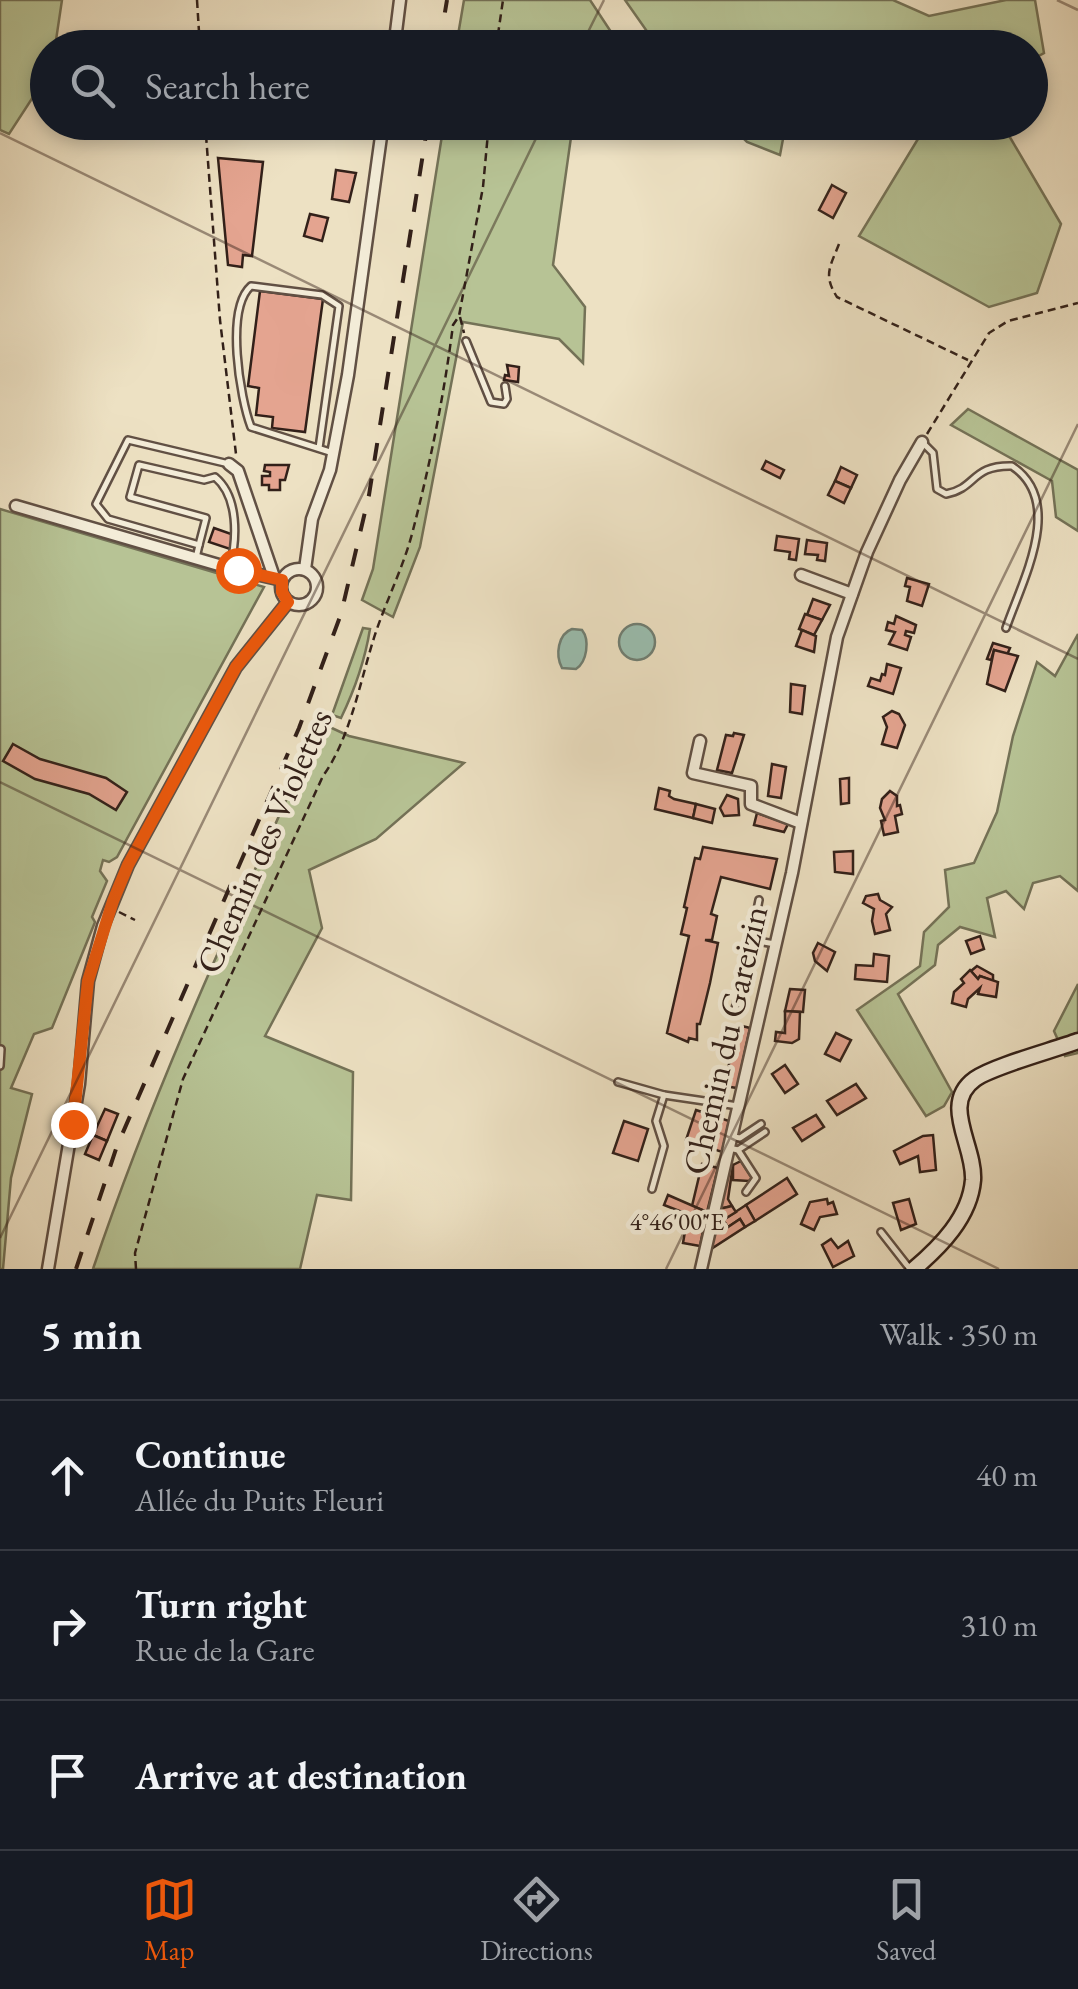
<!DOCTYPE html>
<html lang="en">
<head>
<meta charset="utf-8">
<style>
  :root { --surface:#171b24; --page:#242831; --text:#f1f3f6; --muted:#9ea1a6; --line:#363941; --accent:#ea580c }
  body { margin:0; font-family:"EB Garamond",serif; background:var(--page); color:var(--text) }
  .stop { position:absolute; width:30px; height:30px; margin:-22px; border:8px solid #ea580c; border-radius:50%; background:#fff }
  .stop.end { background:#ea580c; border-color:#fff; box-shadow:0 2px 10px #0008 }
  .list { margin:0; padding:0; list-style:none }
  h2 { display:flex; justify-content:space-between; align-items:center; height:130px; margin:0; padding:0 40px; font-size:42px }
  h2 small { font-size:32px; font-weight:400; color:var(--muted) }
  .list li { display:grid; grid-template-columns:65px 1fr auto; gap:30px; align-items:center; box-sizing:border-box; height:150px; padding:0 40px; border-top:2px solid var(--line) }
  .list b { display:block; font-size:38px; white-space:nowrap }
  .list p { margin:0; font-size:32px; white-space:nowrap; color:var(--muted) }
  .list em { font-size:32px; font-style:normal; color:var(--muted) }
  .icon { flex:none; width:55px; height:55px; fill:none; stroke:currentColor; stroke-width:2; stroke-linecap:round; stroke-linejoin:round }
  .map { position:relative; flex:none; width:1078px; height:1269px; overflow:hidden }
  .search { position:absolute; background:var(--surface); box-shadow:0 5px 15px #0003; left:30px; right:30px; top:30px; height:110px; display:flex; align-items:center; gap:25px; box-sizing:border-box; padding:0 35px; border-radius:55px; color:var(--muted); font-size:38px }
  .sheet { height:580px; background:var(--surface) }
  nav { display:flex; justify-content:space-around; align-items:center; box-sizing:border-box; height:140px; border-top:2px solid var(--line); background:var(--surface); font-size:28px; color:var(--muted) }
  nav a { display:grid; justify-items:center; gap:5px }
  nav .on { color:var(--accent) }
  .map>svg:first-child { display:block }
  .green { fill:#b7c395; stroke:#747257; stroke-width:2.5 }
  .water { fill:#9abeaf; stroke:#707f73; stroke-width:2.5 }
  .building { fill:#e4a490; stroke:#322019; stroke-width:2.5 }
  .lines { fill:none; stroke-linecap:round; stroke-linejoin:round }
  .lane-casing { stroke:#615044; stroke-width:10 }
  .street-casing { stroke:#615044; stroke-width:15 }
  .secondary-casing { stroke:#322019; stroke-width:19 }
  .path { stroke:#322019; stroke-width:2.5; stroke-dasharray:8 5; stroke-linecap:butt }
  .lane { stroke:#f3ecd8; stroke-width:5 }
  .street { stroke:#f3ecd8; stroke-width:10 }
  .secondary { stroke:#f3ecd8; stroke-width:14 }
  .rail { stroke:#322019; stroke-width:4; stroke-dasharray:18 18; stroke-linecap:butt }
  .route { stroke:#ea580c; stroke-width:12 }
  .ticks { fill:none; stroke:#322019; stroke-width:2.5; stroke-opacity:0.45 }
  .labels { text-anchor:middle; stroke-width:9; stroke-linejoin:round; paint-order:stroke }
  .street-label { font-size:35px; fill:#322019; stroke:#f3ecd8 }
  .ticks-label { font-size:25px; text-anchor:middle; fill:#322019; stroke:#f3ecd8; stroke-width:9; stroke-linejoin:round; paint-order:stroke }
</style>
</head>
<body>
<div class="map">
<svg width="1078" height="1269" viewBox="0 0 1078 1269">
  <rect width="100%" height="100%" fill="#ede1c3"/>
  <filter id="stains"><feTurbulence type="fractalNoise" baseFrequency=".002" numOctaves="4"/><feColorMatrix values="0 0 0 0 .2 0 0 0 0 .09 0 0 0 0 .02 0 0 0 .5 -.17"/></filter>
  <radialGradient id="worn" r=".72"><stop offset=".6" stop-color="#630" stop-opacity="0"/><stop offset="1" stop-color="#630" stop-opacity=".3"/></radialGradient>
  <g class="green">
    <path d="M0,0H62L55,47L48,48L46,77L9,134L0,130Z"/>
    <path d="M464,0H590L621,47H456Z"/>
    <path d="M625,0H893L929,16L1006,0H1035L1044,53L1031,60L1030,48L658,47Z"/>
    <path d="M444,123H573L553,265L585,307L583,363L559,339L463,322L420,547L393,617L362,600L373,569Z"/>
    <path d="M728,123H786L780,155L747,142Z"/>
    <path d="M913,123H1010L1008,134L1061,224L1037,293L989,307L859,236L921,134Z"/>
    <path d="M968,409L1078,470V531L1056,517L1052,481L951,425Z"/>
    <path d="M0,509L264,587L117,857L109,862L103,860L100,871L107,881L92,917L95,922L52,1028L34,1034L11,1088L32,1094L11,1178L3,1269H0Z"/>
    <path d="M363,628L370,629C365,660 355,689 341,718L332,715Z"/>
    <path d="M1078,634V891L1060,876L1033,883L1024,909L1006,891L987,898L995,937L960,927L938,945L935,965L898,994L952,1092L944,1106L926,1116L857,1010L920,966L924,932L949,907L945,870L974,863L997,812L1013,736L1037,662L1055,676Z"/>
    <path d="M321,723L349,736L464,763L376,839L309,870L322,928L265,1036L353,1072L351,1200L317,1195L300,1269H93C156,1082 240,903 321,723Z"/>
    <path d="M1078,984V1053L1065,1056L1054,1031Z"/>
  </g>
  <g class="water">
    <circle cx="637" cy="642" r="18"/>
    <path d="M572,629L582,630C590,640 587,662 576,669L562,668C555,655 558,634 572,629Z"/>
  </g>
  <g class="building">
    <path d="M218,158L263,162L252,256L243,255L242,267L228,265Z"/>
    <path d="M336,170L356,173L349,202L332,199Z"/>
    <path d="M832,185L846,193L833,218L819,210Z"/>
    <path d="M310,214L328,218L322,241L304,236Z"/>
    <path d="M260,291L323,299L305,432L272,428L273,417L256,415L259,388L248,386Z"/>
    <path d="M507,365L519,367L518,382L504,380L505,375L509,376Z"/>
    <path d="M766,461L784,470L780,478L762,469Z"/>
    <path d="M265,465H289L285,480H280V490H269V485H262V476H270V472L264,471Z"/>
    <path d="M841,467L857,475L851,488L835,481Z"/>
    <path d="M835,481L851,488L844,503L828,495Z"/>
    <path d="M214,528L234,535L230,549L209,542Z"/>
    <path d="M777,536L799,539L796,560L789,559L790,552L775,550Z"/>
    <path d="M807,540L827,543L825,561L817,560L818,555L805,554Z"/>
    <path d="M907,578L929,584L922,606L907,601L910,587L905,586Z"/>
    <path d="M813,599L830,605L822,620L807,615Z"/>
    <path d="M805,614L822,620L814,635L799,629Z"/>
    <path d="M896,616L916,625L914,633L906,631L905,635L911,637L907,650L889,644L895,632L886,630L888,622L894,624Z"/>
    <path d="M802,630L816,636L814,652L796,646Z"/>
    <path d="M993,643L1010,648L1007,655L994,650L991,660L987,659Z"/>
    <path d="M994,650L1018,656L1005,691L987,684Z"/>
    <path d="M887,664L901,668L893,694L868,686L871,678L880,681L882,674L885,675Z"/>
    <path d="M791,684L805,686L802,714L790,712Z"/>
    <path d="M892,711L899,714L905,725L897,748L882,744L887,727L883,717Z"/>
    <path d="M734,733L744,735L732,773L717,770L726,735L733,736Z"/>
    <path d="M13,744L40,759L106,778L127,792L116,810L89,794L35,779L3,761Z"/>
    <path d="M772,764L786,767L781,798L768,796Z"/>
    <path d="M849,778V803L841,804L840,779Z"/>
    <path d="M659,788L670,791L669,796L674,799L696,804L693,818L655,809Z"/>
    <path d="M890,791L897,796V806L900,805L902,814L895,816L898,832L884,835L881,821L885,820L880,808L882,799Z"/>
    <path d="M727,795L738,799L739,815L724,816L720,808Z"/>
    <path d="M696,804L715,809L712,823L693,818Z"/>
    <path d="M757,813L788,824L784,832L754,825Z"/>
    <path d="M703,847L777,859L770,889L721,877L711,914L717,916L712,940H705L718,943L710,983L700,1024H697V1040L689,1038L688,1042L667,1033L689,936L681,934L687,908L684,907L695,858L700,859Z"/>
    <path d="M853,851V874L835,872L834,852Z"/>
    <path d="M878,894L880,900L892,907L886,914L890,930L875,934L872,921L874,909L863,903L866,896Z"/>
    <path d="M980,936L984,949L971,954L966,941Z"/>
    <path d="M818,943L835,952L827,971L815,961L813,953Z"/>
    <path d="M874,954L889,956L887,982L855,979L856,965L873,966Z"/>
    <path d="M977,966L993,975V981L980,976L978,979L971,971Z"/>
    <path d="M970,970L978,979L980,976L998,982L996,997L978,994L980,988L968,999L966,1007L952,1003L954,992L964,983L961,979Z"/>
    <path d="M790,989L805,990L803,1012L785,1011Z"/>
    <path d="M785,1011L800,1012L799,1039L792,1043L775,1041L776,1032L785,1033Z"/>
    <path d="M738,1025L750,1028L737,1088L724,1086Z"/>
    <path d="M836,1033L851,1040L840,1061L825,1054Z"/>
    <path d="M785,1065L798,1084L785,1093L772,1074Z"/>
    <path d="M856,1084L866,1098L837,1115L827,1101Z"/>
    <path d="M105,1109L118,1114L107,1141L93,1135Z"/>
    <path d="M696,1110L729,1121L722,1152L686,1140Z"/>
    <path d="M816,1115L824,1127L802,1141L793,1128Z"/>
    <path d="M624,1121L648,1129L638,1161L613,1153Z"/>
    <path d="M93,1135L107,1141L99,1160L85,1154Z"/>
    <path d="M933,1135L936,1170L920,1172L918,1156L900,1164L894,1151L923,1136Z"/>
    <path d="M741,1161L752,1178L749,1181L733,1180V1165Z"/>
    <path d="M702,1164L718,1168L707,1212L692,1206Z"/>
    <path d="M728,1164L733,1165L728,1199L732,1206L719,1209Z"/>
    <path d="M787,1178L797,1194L755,1221L746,1205Z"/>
    <path d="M668,1195L707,1212L705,1221L664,1205Z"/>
    <path d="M827,1199L828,1204L833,1202L837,1214L820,1217L814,1230L801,1224L810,1202Z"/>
    <path d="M909,1199L916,1224L901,1230L893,1203Z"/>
    <path d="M746,1205L755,1221L745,1227L740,1219L728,1227L723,1220Z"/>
    <path d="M732,1206L736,1212L723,1220L717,1219L719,1209Z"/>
    <path d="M683,1212L705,1221L700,1246L683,1243L687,1220L681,1218Z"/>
    <path d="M717,1219L723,1220L728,1227L740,1219L745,1227L711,1249Z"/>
    <path d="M831,1239L838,1248L848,1241L854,1256L833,1267L822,1245Z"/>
  </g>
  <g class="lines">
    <defs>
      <g id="lane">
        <path d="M466,341L491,402L504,404L507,399L505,386"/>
        <path d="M922,442L933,453L937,489L946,494C977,488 971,465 1012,466C1066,502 1022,581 1006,628"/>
        <path d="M319,448L339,306L322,295L251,286C225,309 240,398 251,427L333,453"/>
        <path d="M199,545L206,518L130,497L139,465L204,480L215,477C239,497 237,539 230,566"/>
        <path d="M196,558L199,545L108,519L96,504L128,440L229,464"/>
        <path d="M751,940L759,900"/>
        <path d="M735,1009L751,940L775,944"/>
        <path d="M0,1066L1,1049"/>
        <path d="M618,1082L664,1095L738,1106"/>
        <path d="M734,1137L740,1138L761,1124"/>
        <path d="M729,1148L738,1150L756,1178L746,1192"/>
        <path d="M738,1150L765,1132"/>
        <path d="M652,1189L664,1146L656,1121L664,1095"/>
        <path d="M881,1232L910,1269"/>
      </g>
      <g id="street">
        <path d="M394,48L400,0"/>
        <path d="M229,464L238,471L274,577"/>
        <path d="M16,506L229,568L282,580"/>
        <circle cx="299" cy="587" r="18"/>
        <path d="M305,569L312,519L330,470L348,375L383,122"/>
        <path d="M801,575L852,594"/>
        <path d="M700,741L693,773L751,786V804L801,823"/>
        <path d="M48,1269L79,1084L88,981L103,926L128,865L236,667L288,602"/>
        <path d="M701,1269L792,873L837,637L867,552L900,480L922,442"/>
      </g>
      <path id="secondary" d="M914,1269C940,1247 970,1217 973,1180C975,1145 940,1104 975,1079C993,1066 1054,1050 1078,1041"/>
    </defs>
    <use href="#lane" class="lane-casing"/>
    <use href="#street" class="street-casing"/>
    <use href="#secondary" class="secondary-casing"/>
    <g class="path">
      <path d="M197,0L200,48"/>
      <path d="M496,48L503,0"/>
      <path d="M205,122L220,320L236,454"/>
      <path d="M839,244C830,267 823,275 837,297L968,360"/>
      <path d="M460,317L464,333"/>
      <path d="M927,434L989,333L1008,321L1078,303"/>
      <path d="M119,912L135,920"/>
      <path d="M136,1269L135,1253L183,1079L323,776C350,738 359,686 373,641C384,605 402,571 412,534C430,465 444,396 453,325L459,316L483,187L489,122"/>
    </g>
    <use href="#lane" class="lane"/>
    <use href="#street" class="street"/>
    <use href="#secondary" class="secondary"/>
    <g class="rail">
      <path d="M439,48L447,0"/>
      <path d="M76,1269L117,1146L299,728L341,614L369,495L428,122"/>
    </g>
  </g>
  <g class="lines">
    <path class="route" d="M73,1124L88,981L113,901L128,865L236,667L288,602L282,592V580L238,570"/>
  </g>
  <path class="ticks" d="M1057,0L1078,10M580,48L604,0M0,133L1078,659M0,782L999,1269M0,1238L544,122M666,1269L1078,424"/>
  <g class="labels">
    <g class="street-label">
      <text transform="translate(264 841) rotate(-66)" y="12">Chemin des Violettes</text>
      <text transform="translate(725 1040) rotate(-77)" y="12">Chemin du Gareizin</text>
    </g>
  </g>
  <g class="ticks-label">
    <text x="677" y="1230">4°46'00"E</text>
  </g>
  <rect width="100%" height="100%" filter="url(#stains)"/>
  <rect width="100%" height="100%" fill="url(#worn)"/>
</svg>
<div class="stop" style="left:238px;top:570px"></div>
<div class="stop end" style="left:73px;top:1124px"></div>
<div class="search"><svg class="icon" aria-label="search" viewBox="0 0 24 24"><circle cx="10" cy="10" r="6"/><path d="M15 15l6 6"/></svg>Search here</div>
</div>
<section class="sheet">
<h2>5 min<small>Walk · 350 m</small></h2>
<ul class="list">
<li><svg class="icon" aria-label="ahead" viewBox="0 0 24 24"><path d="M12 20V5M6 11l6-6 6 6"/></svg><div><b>Continue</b><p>Allée du Puits Fleuri</p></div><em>40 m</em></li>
<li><svg class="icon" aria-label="right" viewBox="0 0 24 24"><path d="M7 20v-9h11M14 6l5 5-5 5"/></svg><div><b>Turn right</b><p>Rue de la Gare</p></div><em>310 m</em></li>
<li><svg class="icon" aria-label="arrive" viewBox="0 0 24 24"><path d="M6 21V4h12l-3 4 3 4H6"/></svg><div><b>Arrive at destination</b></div></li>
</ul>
</section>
<nav>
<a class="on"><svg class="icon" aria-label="map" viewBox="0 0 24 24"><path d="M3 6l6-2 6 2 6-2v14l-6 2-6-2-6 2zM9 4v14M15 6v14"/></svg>Map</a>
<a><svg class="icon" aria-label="directions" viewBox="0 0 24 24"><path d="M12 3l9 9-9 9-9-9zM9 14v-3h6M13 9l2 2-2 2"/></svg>Directions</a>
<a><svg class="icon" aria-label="saved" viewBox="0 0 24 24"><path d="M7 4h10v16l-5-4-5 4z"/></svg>Saved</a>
</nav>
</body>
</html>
